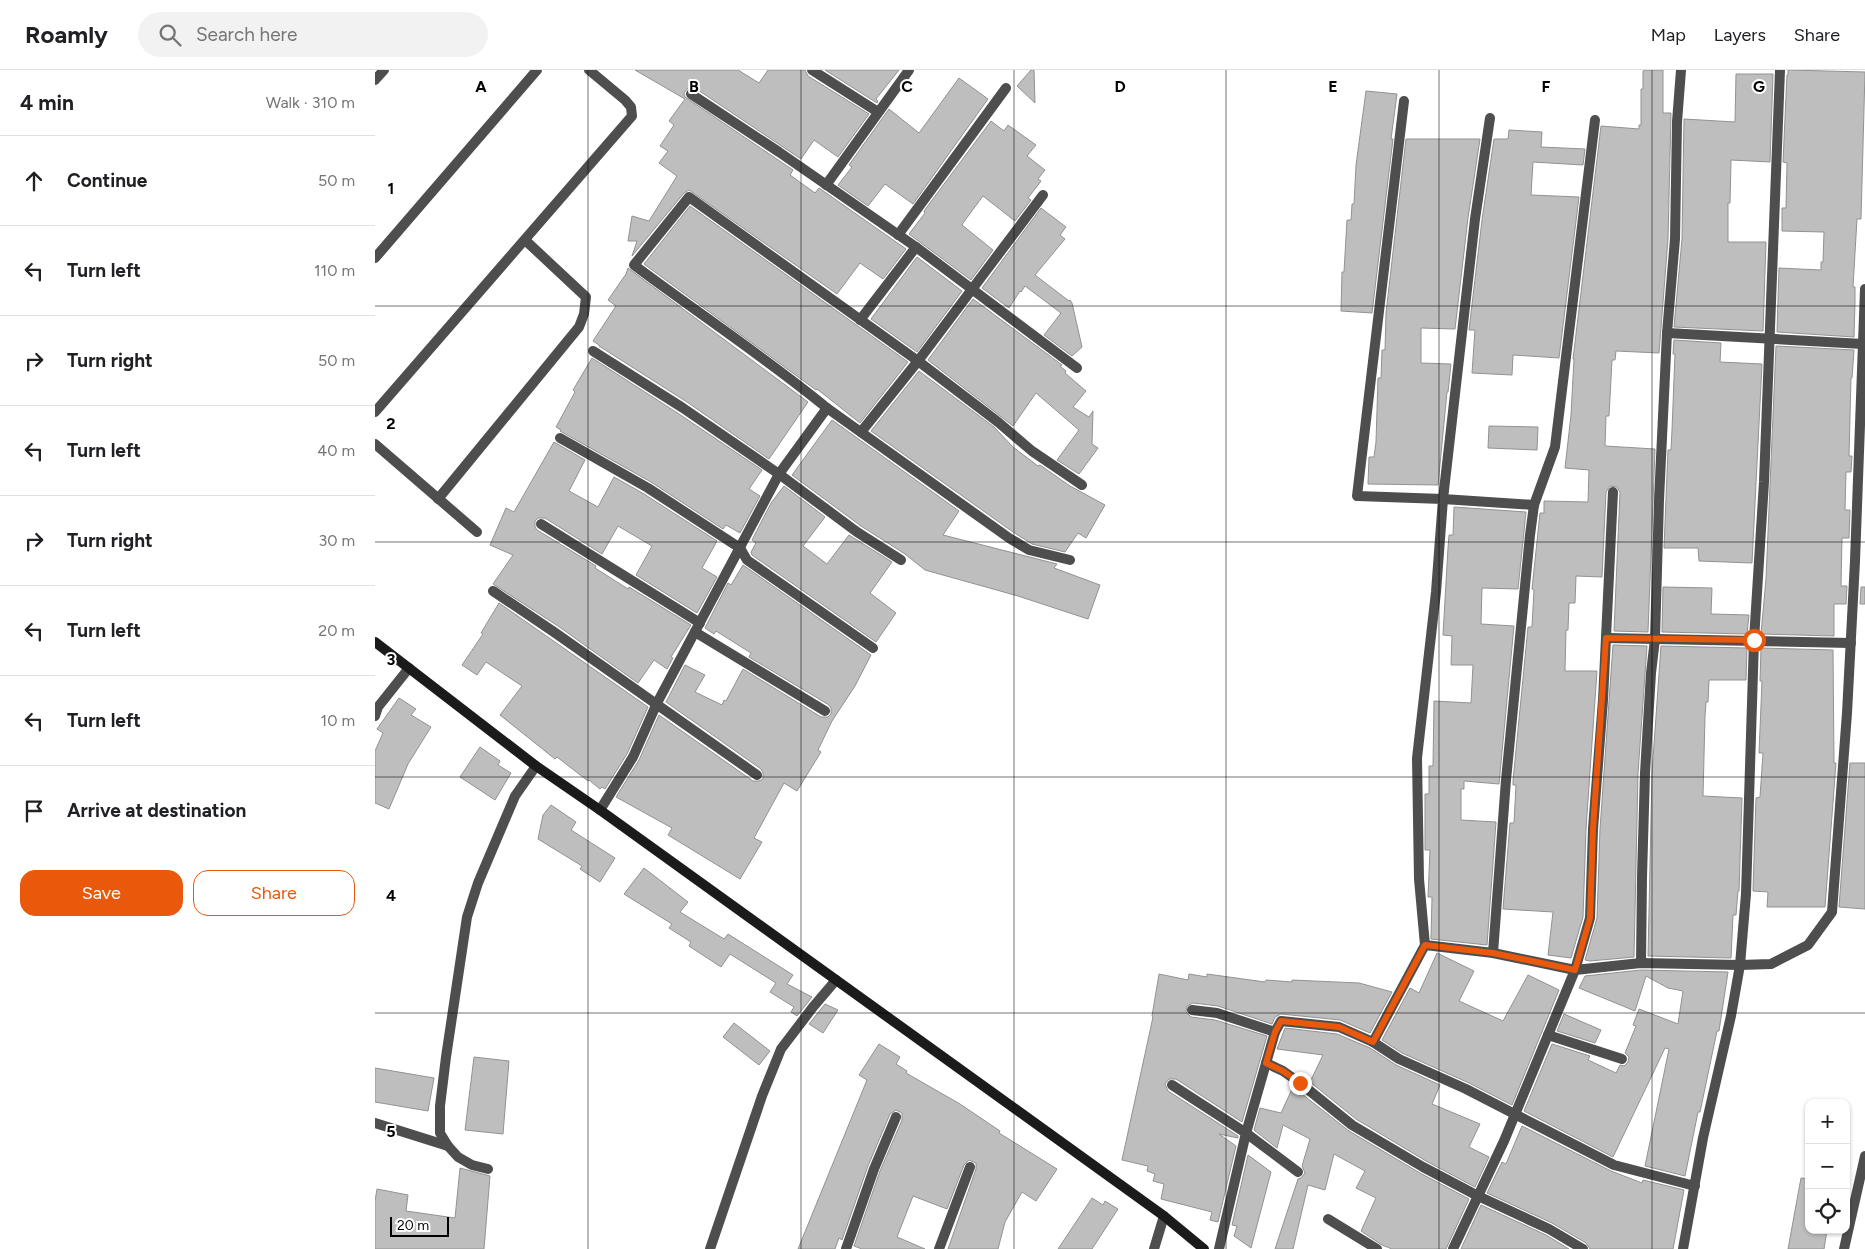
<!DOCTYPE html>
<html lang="en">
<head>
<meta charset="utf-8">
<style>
  :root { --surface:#fff; --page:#f2f2f2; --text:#202124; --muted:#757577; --line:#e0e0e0; --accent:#ea580c }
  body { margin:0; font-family:Figtree,sans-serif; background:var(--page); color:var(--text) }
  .controls { position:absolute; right:15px; bottom:15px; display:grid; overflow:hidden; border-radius:10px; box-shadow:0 1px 4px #0004 }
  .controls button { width:45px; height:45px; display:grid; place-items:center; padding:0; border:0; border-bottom:1px solid var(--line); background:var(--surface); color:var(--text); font:25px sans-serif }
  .scale { position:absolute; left:15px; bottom:12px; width:59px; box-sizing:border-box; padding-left:5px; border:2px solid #000; border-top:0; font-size:14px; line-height:18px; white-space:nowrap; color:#000; -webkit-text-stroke:4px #fff; paint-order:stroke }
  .stop { position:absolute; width:15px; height:15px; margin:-11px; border:4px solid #ea580c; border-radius:50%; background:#fff }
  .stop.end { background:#ea580c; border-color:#fff; box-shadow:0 1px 5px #0008 }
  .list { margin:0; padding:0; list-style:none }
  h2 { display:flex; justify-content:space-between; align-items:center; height:65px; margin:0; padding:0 20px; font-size:21px }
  h2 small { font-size:16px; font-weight:400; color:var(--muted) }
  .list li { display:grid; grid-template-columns:32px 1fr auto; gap:15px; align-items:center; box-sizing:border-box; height:90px; padding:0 20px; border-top:1px solid var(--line) }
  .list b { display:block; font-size:19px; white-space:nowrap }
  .list em { font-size:16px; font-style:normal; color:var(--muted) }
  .actions { display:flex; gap:10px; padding:15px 20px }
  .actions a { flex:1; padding:11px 0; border:1px solid var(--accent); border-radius:15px; text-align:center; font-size:18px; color:var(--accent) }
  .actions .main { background:var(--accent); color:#fff }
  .icon { flex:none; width:28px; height:28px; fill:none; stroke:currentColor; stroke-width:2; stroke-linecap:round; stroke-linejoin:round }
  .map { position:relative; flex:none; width:1490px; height:1179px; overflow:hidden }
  header { display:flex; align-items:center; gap:30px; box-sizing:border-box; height:70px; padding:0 25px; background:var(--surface); border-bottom:1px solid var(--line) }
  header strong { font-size:24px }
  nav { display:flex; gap:28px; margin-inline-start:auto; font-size:18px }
  .search { width:350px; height:45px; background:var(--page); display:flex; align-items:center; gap:12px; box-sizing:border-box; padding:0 18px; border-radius:28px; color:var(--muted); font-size:19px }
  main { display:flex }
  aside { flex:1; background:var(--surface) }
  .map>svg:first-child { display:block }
  .building { fill:#bebebe; stroke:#929292 }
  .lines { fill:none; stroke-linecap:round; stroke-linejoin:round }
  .street { stroke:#4e4e4e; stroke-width:10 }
  .secondary { stroke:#1b1b1b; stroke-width:10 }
  .route { stroke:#ea580c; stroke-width:6 }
  .grid { fill:none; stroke:#000; stroke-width:1; stroke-opacity:0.55 }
  .grid-label { font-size:16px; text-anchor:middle; font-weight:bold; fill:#000; stroke:#fff; stroke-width:4; stroke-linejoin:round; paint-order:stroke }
</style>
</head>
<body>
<header>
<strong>Roamly</strong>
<div class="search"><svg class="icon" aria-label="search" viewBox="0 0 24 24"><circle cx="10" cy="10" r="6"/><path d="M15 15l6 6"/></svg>Search here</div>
<nav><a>Map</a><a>Layers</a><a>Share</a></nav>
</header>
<main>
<aside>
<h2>4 min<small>Walk · 310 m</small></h2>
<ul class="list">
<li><svg class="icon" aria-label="ahead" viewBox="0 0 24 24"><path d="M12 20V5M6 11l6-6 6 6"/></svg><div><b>Continue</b></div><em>50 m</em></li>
<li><svg class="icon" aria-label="left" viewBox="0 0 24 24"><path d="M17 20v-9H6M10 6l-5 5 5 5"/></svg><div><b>Turn left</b></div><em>110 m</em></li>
<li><svg class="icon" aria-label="right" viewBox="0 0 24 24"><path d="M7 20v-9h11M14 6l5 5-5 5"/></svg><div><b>Turn right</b></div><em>50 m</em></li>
<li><svg class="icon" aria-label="left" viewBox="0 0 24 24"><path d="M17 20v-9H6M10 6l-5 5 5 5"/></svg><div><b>Turn left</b></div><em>40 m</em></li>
<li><svg class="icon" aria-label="right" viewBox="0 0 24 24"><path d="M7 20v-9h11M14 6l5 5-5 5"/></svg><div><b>Turn right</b></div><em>30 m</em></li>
<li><svg class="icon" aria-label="left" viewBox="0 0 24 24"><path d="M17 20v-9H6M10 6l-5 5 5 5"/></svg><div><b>Turn left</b></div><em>20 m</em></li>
<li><svg class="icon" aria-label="left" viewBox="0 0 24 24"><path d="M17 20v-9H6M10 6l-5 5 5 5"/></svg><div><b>Turn left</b></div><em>10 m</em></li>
<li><svg class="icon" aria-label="arrive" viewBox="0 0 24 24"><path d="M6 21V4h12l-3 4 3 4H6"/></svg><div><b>Arrive at destination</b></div></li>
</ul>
<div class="actions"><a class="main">Save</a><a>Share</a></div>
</aside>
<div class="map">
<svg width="1490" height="1179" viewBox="0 0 1490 1179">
  <rect width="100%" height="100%" fill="#fff"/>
  <g class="building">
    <path d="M260,0H363L384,13L393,0H430L433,6L494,44L463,87L439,70L426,89L320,18H313L309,23L310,27L418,100L415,105L440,123L444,118L531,179L508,209L485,193L462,224L314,120L309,123L257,186L262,171H253L257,146L274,151L302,106L284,93L293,81L285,76L299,55L294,51L310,29Z"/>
    <path d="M450,0H524L501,29L503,31L502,33Z"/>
    <path d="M656,0H659L660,33L642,16Z"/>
    <path d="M1270,0H1288V43H1296L1293,169L1284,283L1241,281L1240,290H1237L1234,346H1231L1230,376L1280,379L1273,562L1239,561L1245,422L1242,417L1235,416L1231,422L1227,507L1201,506L1200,533H1194L1193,560H1191L1190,601H1222L1211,759L1208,847L1196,888L1173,885L1178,842L1128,839L1135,753H1139L1141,715H1138V711L1153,557H1157L1159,520L1157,519L1165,443H1169V431L1213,432L1214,400L1190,398L1196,345L1199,289H1198L1226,56L1264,59V55H1266V19H1268V1Z"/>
    <path d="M1413,0L1490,2L1486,149H1482L1478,217H1480V232L1479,267L1402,262L1404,198L1446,200V192H1448L1449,162L1407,161V138H1411L1412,93L1408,92L1412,5H1413Z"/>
    <path d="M1361,4H1398L1395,92L1356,90L1355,133H1353V172H1391L1388,261L1299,257L1307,169L1309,49L1360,52Z"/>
    <path d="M584,8L613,29L538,134L510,114L493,136L463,115L477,97L474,95L514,39L544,63Z"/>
    <path d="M991,21L1022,24L1016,69H1018L997,243L966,241L967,202H969L972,150H976L977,134H979L981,95Z"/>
    <path d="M616,51L629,61L633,55L661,75L652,86L670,100L663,109L666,111L653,128L656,130L640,151L608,126L588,153L587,155L618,180L596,210L534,164L550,143L549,141Z"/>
    <path d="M1134,60L1167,62L1166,77L1210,79L1208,95L1158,92L1156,125L1204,127L1184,288L1138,285L1137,305L1097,303L1100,260H1094L1107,150L1119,69H1133Z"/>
    <path d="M1031,69H1105L1093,148L1080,259L1046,258V293L1076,294L1073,322H1072L1063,415L993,414L994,387H999L1001,372L1003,308H1006L1007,280H1010L1011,243Z"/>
    <path d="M315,136L533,292L485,353L442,319L441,320L269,194Z"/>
    <path d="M666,138L691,157L685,165L690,169L660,205L694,231L695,230L697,233L707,277L697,286L669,265L686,243L650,216L646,222L645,221L634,238L607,218Z"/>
    <path d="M542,187L587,221L542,282L496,249Z"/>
    <path d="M253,198L433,332L394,389L312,332L224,276V275L218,271L241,236L233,230L251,204Z"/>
    <path d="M598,229L687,295L685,296L691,301L690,303L711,321L698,337L714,347L718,341L717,374L723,378L704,404L682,390L704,360L661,323L638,356L553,290Z"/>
    <path d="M1299,270L1346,273L1345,292L1387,294L1377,493L1324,491L1323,478H1289L1293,380H1296L1297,360L1300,284H1298Z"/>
    <path d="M1401,276L1479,280L1477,308H1476L1474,386H1477L1476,402H1471L1470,440H1475L1474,468H1467L1466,516H1472L1471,534H1459V566L1386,564L1391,509Z"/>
    <path d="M217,288L304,344L387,400L374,419L385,426L365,463L351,455L348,459L276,412L185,361L186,360L181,357L200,322L198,320Z"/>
    <path d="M544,301L619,357L638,377L663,396L665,395L695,416L730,435L711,468L703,463L690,482L657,474L638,462L496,361Z"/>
    <path d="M457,350L584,441L568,465L682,494L679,498L725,515L713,549L643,526L550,500L530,484L486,456L417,405Z"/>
    <path d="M1114,356L1163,357L1162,380L1113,378Z"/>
    <path d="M179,372L210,390L194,421L223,437L239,407L269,424L342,471L327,498L342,507L322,543L261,505L277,476L243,456L227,484L170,448H163L160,451V457L162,460L221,496L220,498L253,519L254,517L316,555L296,587L298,588L292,599L279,590L263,613L183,556L118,514L138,485L115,475L131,438L139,442Z"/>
    <path d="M409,416L450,447L428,476L452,494L474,465L517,492L495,523L521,543L501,572L377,485L376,482L381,473L377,470L396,433Z"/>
    <path d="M1079,437L1151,442L1143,519L1107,518L1106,554L1139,556L1124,714L1089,711V719H1086V750L1121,752L1112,875L1056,869L1057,827H1053L1055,780H1050V724H1054V696H1058L1059,631L1096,633L1098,595H1076L1077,566L1068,565L1073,478L1074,465H1078Z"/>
    <path d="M368,495L496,585L480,616L457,651L443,680L446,682L422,721L409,713L379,768L387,772L365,809L293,765L297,758L241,727L264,690L284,645L378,711H384L388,709V703L386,699L291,632L310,595L330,605L320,622L347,635L349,630L351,631L368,599L446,647H453L456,644V638L454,635L374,587L376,583L341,561L339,564L330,558L353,513L356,515Z"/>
    <path d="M1288,517L1337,518L1336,544L1374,545L1372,564L1287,562Z"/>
    <path d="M1486,517H1490V534H1485Z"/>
    <path d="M124,533L273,637L252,684L230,719L227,717L225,719L214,710L213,711L182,687L180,689L125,645L147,616L111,592L102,605L87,595L108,564L106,563Z"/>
    <path d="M1238,575L1272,576L1263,703L1259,887L1215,891L1210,890L1222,848L1225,759Z"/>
    <path d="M1286,576L1372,578L1371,610H1334L1333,632H1331L1330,646L1328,726L1367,728L1364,821H1363L1361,845H1358L1356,888L1273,886L1277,703Z"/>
    <path d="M1386,578L1458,580L1459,693H1461L1450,837H1392L1393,822L1378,821L1381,728L1385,727L1388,683H1384L1387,611H1385Z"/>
    <path d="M24,628L41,639L36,645L56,657L33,694L14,739L0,733V681L8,663L2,659Z"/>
    <path d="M105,677L125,691L123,695L136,703L120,730L85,707Z"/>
    <path d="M1475,693H1490V839L1464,837Z"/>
    <path d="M176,735L201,752L196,760L240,788L225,812L205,799L207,796L163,769L168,745Z"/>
    <path d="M269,798L313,832L305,842L349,869L353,864L418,905L412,914L437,927L422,946L416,942L419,937L395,922L401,913L355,884L346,897L314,876L316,872L294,858L297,854L249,824Z"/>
    <path d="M1062,883L1099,901L1084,931L1128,951L1153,905L1184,920L1137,1035L1094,1013L1027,983L1007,970L1035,918L1044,923Z"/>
    <path d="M1266,900L1353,902L1344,961H1342L1325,1042H1323L1310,1106L1270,1096L1294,979L1290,978L1238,1087L1149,1041L1177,974L1215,986L1213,990L1241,1003L1245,995L1249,996L1253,992L1254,987L1250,983L1261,956L1258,955L1264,939L1303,954L1308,921L1293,918L1271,906L1260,941L1204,918L1210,906Z"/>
    <path d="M784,904L813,910L814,904L832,907V904L890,912L891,910L917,912V910L984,913L1017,922L995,963L965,950L906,944L900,947L897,954L843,936L818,933L812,936L811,942L816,947L840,950L892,966L867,1052L801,1009H794L790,1014L793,1021L863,1066V1068L844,1064L861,1076L843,1152L835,1150L837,1142L786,1129L789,1114L778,1111L780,1104L772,1101L773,1096L747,1090L778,947L777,946Z"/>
    <path d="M450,934L463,940L448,963L434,954Z"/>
    <path d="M1189,944L1226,960L1220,973L1182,961Z"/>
    <path d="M359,953L395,981L384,995L348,967Z"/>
    <path d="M910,958L962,964L995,978L1021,995L1065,1015L1057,1034L1105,1054L1094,1077L1114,1087L1100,1117L1051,1091L981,1049L935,1012L948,985L902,979Z"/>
    <path d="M504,974L525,987L521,994L532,1001L531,1003L585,1034L625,1061L624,1063L682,1099L661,1131L647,1122L630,1152L623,1179H573L601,1099V1093L594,1090L589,1095L572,1139L538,1126L522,1167L550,1179H487L479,1176L505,1101L527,1050V1043L521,1040L515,1044L493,1096L467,1170L464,1168L460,1179H423L492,1010L484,1005Z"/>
    <path d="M99,987L134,991L128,1064L90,1060Z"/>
    <path d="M0,998L59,1008L53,1041L0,1032Z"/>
    <path d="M918,1017L974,1061L1045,1103L1094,1129L1071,1179H1017L1007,1175L986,1161L1001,1128L981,1118L990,1101L959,1084L950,1120L933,1115L918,1179H900L923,1109L926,1108L930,1103L927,1096L935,1069L908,1055L902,1078L879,1060L885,1038L906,1043Z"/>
    <path d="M1147,1056L1236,1101L1267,1113L1268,1110L1309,1120L1298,1179H1215L1211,1173L1177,1153L1112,1123L1127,1092L1131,1094Z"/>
    <path d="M873,1085L896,1102L876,1178L859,1166L862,1156L857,1155Z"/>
    <path d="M85,1098L115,1106L109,1179H0V1131L2,1119L33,1125L31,1141L80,1148Z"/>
    <path d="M1426,1108L1434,1109V1160H1452L1449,1179H1413Z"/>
    <path d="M717,1128L728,1135L730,1131L743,1139L717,1179H683Z"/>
    <path d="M1106,1135L1171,1165L1194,1179H1086Z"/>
  </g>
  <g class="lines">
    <g class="street">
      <path d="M437,0L503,42"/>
      <path d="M0,10L9,0"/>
      <path d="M316,24L404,82L541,177L485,250"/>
      <path d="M1115,48L1100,149L1068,429L1159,435L1180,377L1220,50"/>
      <path d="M451,115L534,0"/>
      <path d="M523,165L631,18"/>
      <path d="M541,177L702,298"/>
      <path d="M0,188L162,0"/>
      <path d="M1292,263L1488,274"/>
      <path d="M218,281L308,338L404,404L482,462L526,490"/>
      <path d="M452,338C390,287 323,243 259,195L314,127L543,291L623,352L657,381L707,415"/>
      <path d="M0,342L257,46L256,37L250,30L214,0"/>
      <path d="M486,362L543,291L668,125"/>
      <path d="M185,368L273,418L365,478L372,490L498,578"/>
      <path d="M0,374L102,462"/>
      <path d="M63,429L204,257L209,244L211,227L150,170"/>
      <path d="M166,454L325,553"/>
      <path d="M118,521L179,562L382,705"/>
      <path d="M320,562L450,641"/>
      <path d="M1231,568L1476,573"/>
      <path d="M0,646L3,637L34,598"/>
      <path d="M225,740L258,687L282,633L404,404L452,338L634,468L654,480L695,490"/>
      <path d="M1050,875L1118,883L1200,900L1266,893L1365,895L1396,894L1433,875L1457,842L1472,643L1480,491L1490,219"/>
      <path d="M1118,883L1131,710L1155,465L1159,435"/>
      <path d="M1266,893L1267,807L1270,703L1276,603L1280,569L1284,430L1292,263L1300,169L1302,52L1306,0"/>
      <path d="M817,940L842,943L900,962"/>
      <path d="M1173,965L1247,989"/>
      <path d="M998,972L1050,875L1044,809L1042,688L1061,522L1068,429L982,426L1029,31"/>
      <path d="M891,993L908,1001L925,1013L977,1055L1048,1097L1103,1126L1174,1159L1208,1179"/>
      <path d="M797,1015L871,1063L923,1102"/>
      <path d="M0,1053L73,1076"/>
      <path d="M113,1099L97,1095L83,1087L73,1076L65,1063V1036L71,987L92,847L103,813L140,726L161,696"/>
      <path d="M953,1149L1002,1179"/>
      <path d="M335,1179L387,1026L406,979L438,937L461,910"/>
      <path d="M471,1179L499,1099L521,1047"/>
      <path d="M564,1179L595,1097"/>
      <path d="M779,1179L789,1146"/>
      <path d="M844,1179L871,1063L900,962L906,951L964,957L998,972L1024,989L1091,1019L1239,1095L1320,1116"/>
      <path d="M1078,1179L1129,1071L1200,900L1215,848L1218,759L1228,630L1238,422"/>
      <path d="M1308,1179L1328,1068L1356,946L1365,895L1371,824L1379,570L1389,412L1405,0"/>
      <path d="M1469,1179L1490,1086"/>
    </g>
    <path class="secondary" d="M0,572L161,696L225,740L789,1146L829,1179"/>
  </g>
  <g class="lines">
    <path class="route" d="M925,1013L908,1001L891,993L900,962L906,951L964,957L998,972L1050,875L1118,883L1200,900L1215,848L1218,759L1231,568L1379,570"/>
  </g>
  <path class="grid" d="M213,0V1179M426,0V1179M639,0V1179M851,0V1179M1064,0V1179M1277,0V1179M0,236H1490M0,472H1490M0,707H1490M0,943H1490"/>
  <g class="grid-label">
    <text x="106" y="22">A</text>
    <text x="319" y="22">B</text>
    <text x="532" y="22">C</text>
    <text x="745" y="22">D</text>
    <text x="958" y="22">E</text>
    <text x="1171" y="22">F</text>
    <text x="1384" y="22">G</text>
    <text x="16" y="124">1</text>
    <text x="16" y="359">2</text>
    <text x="16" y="595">3</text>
    <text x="16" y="831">4</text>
    <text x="16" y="1067">5</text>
  </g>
</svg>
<div class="controls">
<button>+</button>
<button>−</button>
<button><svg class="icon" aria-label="locate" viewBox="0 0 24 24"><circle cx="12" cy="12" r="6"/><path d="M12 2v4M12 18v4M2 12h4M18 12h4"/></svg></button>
</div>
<div class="scale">20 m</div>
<div class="stop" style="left:1379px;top:570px"></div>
<div class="stop end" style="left:925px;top:1013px"></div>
</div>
</main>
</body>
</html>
